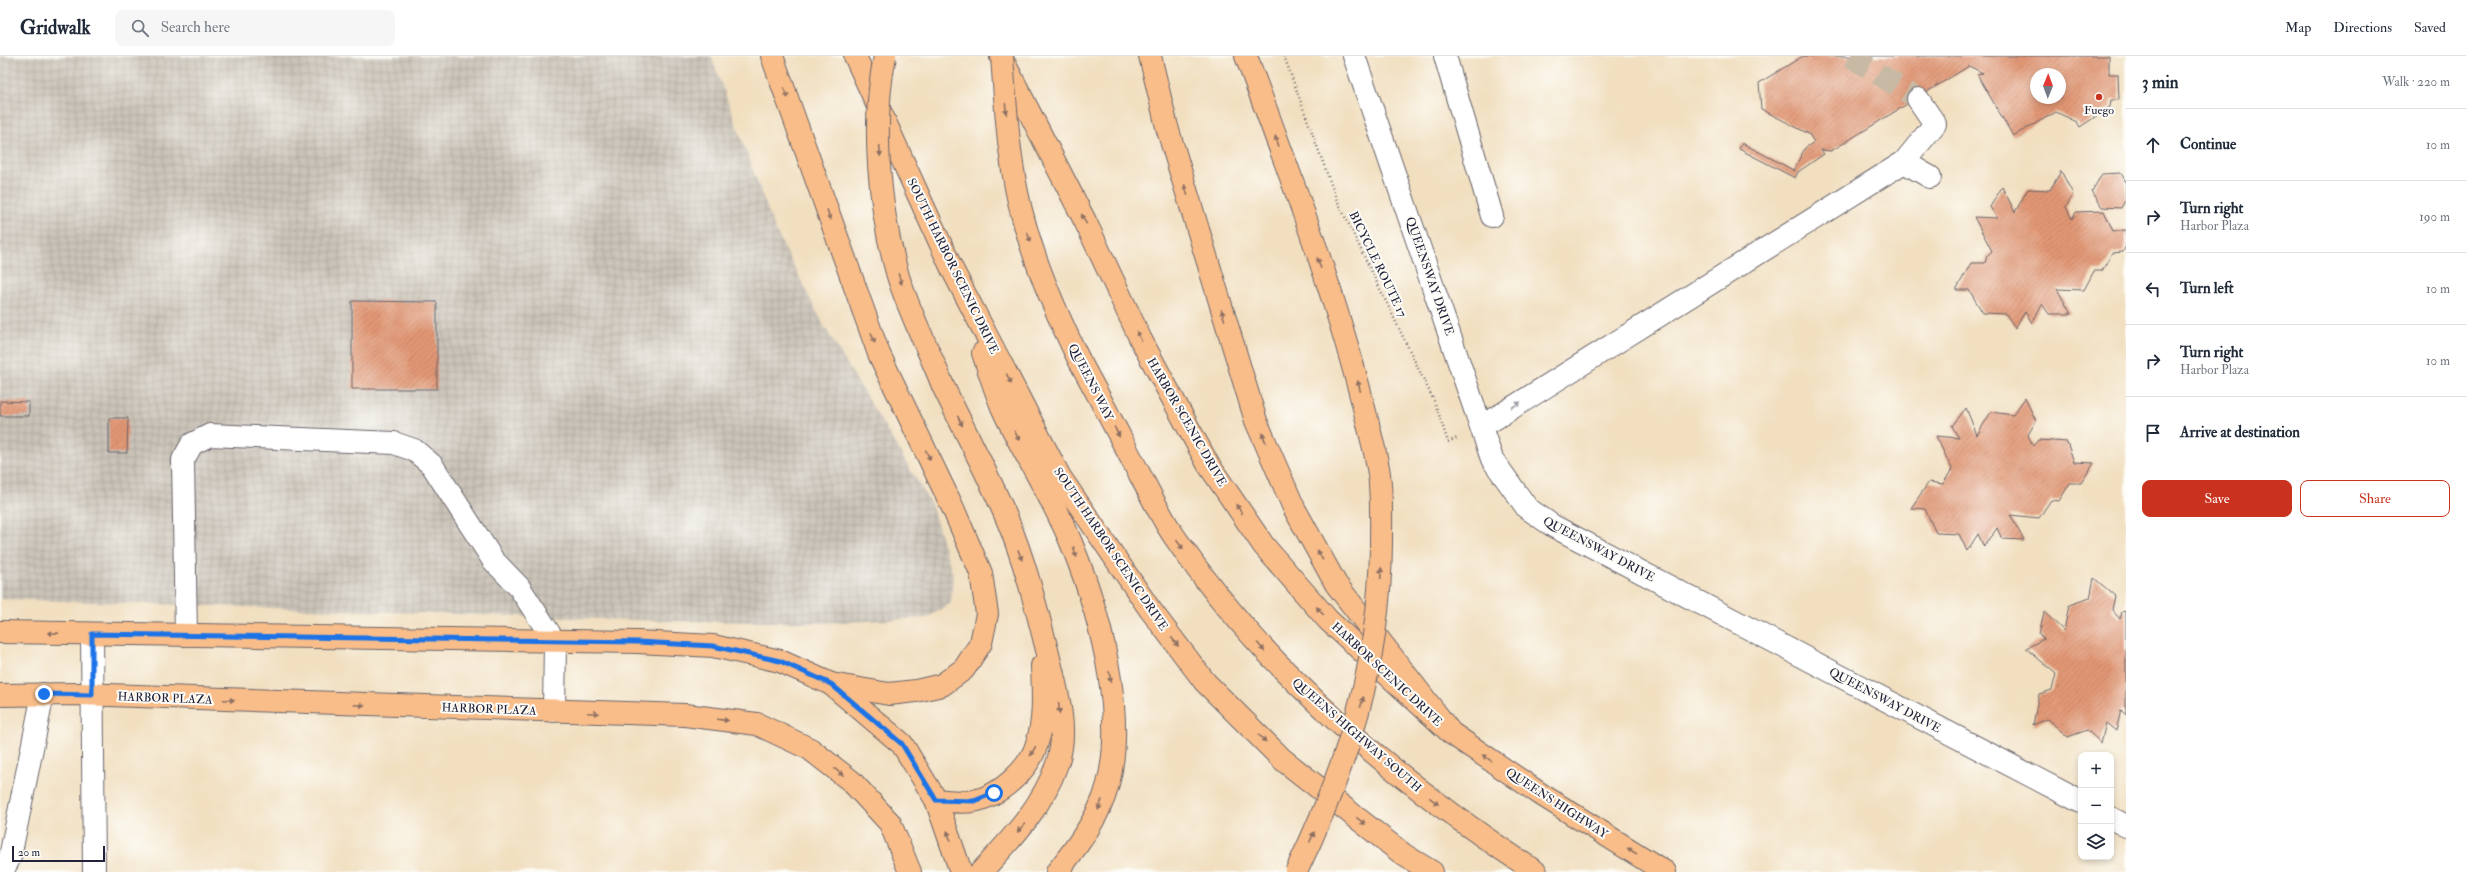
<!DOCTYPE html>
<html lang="en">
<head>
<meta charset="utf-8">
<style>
  :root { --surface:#fff; --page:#f6f6f7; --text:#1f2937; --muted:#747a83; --line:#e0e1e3; --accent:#c8321e }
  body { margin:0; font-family:"IM FELL Double Pica",serif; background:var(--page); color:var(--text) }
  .controls { position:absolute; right:12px; bottom:12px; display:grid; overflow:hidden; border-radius:8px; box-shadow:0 2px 6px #0003 }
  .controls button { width:36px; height:36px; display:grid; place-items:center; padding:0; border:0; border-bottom:1px solid var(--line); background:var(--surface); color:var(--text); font:20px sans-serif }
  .compass { position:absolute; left:2030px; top:12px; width:36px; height:36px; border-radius:50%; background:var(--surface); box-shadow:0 2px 6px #0003; rotate:1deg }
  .scale { position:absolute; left:12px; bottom:10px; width:93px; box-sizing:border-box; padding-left:4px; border:2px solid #22223b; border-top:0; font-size:11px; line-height:14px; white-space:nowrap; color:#22223b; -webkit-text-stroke:3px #fdfcf7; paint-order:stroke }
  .stop { position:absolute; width:12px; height:12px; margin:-9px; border:3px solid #1a73e8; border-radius:50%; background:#fff }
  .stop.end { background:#1a73e8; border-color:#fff; box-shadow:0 1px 4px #0008 }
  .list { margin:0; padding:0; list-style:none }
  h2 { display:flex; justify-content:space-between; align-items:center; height:52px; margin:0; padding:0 16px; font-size:17px }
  h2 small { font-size:13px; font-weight:400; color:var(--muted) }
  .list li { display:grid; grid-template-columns:26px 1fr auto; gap:12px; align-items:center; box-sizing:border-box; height:72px; padding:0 16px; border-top:1px solid var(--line) }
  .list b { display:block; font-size:15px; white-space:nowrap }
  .list p { margin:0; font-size:13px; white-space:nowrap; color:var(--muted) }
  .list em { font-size:13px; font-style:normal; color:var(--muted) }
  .actions { display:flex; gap:8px; padding:12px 16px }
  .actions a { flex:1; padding:9px 0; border:1px solid var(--accent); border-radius:8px; text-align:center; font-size:14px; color:var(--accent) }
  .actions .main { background:var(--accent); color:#fff }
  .icon { flex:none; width:22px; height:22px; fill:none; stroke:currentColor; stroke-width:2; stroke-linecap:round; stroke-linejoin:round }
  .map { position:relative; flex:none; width:2126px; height:816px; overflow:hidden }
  header { display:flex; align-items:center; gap:24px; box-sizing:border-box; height:56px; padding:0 20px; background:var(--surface); border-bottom:1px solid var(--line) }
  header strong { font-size:19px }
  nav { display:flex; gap:22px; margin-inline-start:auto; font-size:14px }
  .search { width:280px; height:36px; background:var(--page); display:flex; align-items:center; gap:10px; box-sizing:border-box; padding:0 14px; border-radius:8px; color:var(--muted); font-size:15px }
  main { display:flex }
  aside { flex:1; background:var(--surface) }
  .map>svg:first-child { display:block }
  .industrial { fill:url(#industrial-grid) }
  .building { fill:url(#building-hatch); fill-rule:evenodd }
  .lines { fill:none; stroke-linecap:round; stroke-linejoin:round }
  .minor-tunnel { stroke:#c8b9a5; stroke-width:22; stroke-dasharray:22 11; stroke-linecap:butt }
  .minor-casing { stroke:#6a646a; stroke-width:24 }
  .major-casing { stroke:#6a646a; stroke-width:24 }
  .highway-casing { stroke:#6a646a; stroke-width:24 }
  .path { stroke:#6a646a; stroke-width:2.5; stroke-dasharray:1 3; stroke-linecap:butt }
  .minor { stroke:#fff; stroke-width:22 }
  .major { stroke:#f9bd89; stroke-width:22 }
  .highway { stroke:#f9bd89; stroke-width:22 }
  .major-bridge-casing { stroke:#6a646a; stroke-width:24; stroke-linecap:butt }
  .major-bridge { stroke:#f9bd89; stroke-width:22 }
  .oneway { fill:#8e7062 }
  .oneway2 { fill:#9c9ca7 }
  .route { stroke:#1a73e8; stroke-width:5 }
  .poi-dot { fill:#c8321e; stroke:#fdfcf7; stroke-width:1.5 }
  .labels { text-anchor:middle; stroke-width:4; stroke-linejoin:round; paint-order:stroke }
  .poi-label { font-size:12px; fill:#22223b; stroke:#fdfcf7 }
  .street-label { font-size:12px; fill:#22223b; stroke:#fdfcf7 }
</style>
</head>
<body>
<header>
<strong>Gridwalk</strong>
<div class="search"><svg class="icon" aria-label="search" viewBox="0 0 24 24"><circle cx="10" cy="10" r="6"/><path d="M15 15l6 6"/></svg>Search here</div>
<nav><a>Map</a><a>Directions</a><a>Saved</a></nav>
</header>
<main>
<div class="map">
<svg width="2126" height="816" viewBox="0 0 2126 816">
  <defs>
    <pattern id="industrial-grid" width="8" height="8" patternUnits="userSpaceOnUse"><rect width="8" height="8" fill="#cac3b8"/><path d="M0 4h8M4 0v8" fill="none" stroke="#ada79f"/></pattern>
    <pattern id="building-hatch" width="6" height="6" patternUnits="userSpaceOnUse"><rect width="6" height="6" fill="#e29774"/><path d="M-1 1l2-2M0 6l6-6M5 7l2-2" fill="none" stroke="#b77b60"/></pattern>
  </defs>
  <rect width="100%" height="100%" fill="#fdfcf7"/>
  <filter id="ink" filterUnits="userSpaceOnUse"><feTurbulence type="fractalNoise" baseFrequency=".025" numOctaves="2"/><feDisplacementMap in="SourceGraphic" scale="8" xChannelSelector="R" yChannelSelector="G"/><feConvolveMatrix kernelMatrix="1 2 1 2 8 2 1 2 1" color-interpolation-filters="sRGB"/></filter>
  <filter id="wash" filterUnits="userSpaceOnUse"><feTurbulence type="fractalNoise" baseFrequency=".012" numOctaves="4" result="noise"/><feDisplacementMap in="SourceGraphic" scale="16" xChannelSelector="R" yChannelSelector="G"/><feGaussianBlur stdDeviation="0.9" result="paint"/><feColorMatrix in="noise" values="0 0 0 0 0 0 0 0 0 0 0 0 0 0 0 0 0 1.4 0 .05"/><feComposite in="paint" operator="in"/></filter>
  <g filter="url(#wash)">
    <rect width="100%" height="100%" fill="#f1dfc0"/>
    <path class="industrial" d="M0,0H711L775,173L823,268L931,448L953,519L951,547L927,562L827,567L663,565L0,543Z"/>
    <g id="blocks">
      <g class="building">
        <path d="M1803,0H2109V18H2118L2119,44H2111L2110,51L2080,71L2077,66L2056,56L2013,80L1977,18L1983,17L1969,10L1831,95L1821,94L1824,98L1798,116L1795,122L1739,93L1742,87L1795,115V111L1805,92L1814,86L1809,78L1761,53L1759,27ZM2036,18H2060V42H2036Z"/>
        <path d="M2061,115L2073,138L2066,151L2072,163L2076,156L2104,155L2113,175L2126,174V190L2123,196L2112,197L2102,215H2094L2084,234L2057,233L2071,258H2049L2042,248L2032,267L2025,256L2015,272L2006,258L1983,257L1969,234H1956L1971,207H1985L1987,200L1992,195L1974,161L1997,162L1990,151L2002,131L2015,156L2028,133L2050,134Z"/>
        <path d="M2121,117L2126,126V143L2121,152L2102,151L2092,135L2102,118Z"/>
        <path d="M352,245L437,246V333H352Z"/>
        <path d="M2025,342L2036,365L2028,379L2033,390L2038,384L2067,386L2074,406L2094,407L2081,427H2070L2059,445L2051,444L2039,462L2010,459L2024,484L2002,483L1997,472L1984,491L1978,478L1967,495L1959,478L1936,477L1925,453L1911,452L1929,426L1943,428L1952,413L1936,380L1959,382L1952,370L1966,352L1977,379L1991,356L2013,359Z"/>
        <path d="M0,345L29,346V360H0Z"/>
        <path d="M109,362H128L127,397H109Z"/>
        <path d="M2094,522L2115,540L2112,554L2120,563L2122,556L2126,555V659L2121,654L2116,675L2106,667L2101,687L2087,674L2068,681L2047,663L2033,669L2039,638L2052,634L2056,618L2026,592L2044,583L2039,578L2044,556L2064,575L2069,549L2090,542Z"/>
      </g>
    </g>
  </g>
  <g filter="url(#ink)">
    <use href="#blocks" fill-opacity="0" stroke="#6a646a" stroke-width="1"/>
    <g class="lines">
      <path class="minor-tunnel" d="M1850,0L1918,43"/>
      <defs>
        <g id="minor">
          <path d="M1354,0L1492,403L1527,452L1553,470L2081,746"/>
          <path d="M1445,0L1492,160"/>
          <path d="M1904,106L1935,68L1918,43"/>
          <path d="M1483,370L1904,106L1930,121"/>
          <path d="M92,578L94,816"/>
          <path d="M186,579L183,404L192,388L210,379L394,387L414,394L432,409L493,504L519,531L555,586L554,655"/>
          <path d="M2111,762L2126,770"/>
          <path d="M2,816L10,801L43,638"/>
        </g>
        <g id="major">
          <path d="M1150,0L1167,71L1256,365L1294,452L1336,528L1451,677L1542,739L1665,816"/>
          <path d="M1246,0C1291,121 1338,243 1368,368"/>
          <path d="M1079,304C1100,342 1120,381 1140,419C1151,439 1161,461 1174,480C1267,618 1398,726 1536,816"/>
          <path d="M943,330C964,374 988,418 1007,463C1026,508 1037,555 1049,602C1057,635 1069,675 1057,708C1042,752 1011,783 981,816"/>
          <path d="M0,576L638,586L713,590L780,605L831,628L902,688L936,744L961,816"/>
          <path d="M0,639L79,638L685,659L757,668L810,693L851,725L890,767L910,816"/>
          <path d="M936,744C948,745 962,747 973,745C1000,740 1030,713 1037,687C1045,663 1043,636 1042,610"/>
        </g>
        <g id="highway">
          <path d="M772,0L879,298L952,450L981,517L987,558L981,587L964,613L942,629L916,635L889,638L831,628"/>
          <path d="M855,0L952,213L1060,421L1149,552L1205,626L1282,703L1404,799L1432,816"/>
          <path d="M1001,1L1086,167L1141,284L1208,408L1264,490L1328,564L1451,677"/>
          <path d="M983,297C989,315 995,334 1002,351C1023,398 1053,441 1072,489C1101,560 1134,680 1099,753C1088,776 1073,796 1057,816"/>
        </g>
      </defs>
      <use href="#minor" class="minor-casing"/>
      <use href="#major" class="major-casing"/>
      <use href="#highway" class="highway-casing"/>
      <path class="path" d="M1284,0L1336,142L1435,347L1448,386L1457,382"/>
      <use href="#minor" class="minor"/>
      <use href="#major" class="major"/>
      <use href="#highway" class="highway"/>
      <defs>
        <g id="major-bridge">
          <path d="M885,0C871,68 879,154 898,220C909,256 929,294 943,330"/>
          <path d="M1002,0C1006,56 1009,115 1025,169C1038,216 1058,261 1079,304"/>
          <path d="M1296,816C1348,708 1380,609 1381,488C1381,465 1382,441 1379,418C1377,402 1372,385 1368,368"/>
        </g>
      </defs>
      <use href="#major-bridge" class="major-bridge-casing"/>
      <use href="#major-bridge" class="major-bridge"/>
    </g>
    <defs><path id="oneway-solid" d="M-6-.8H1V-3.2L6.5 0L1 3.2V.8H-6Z"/></defs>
    <g class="oneway">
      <use href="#oneway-solid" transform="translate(786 37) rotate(70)"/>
      <use href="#oneway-solid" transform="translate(1006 53) rotate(83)"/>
      <use href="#oneway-solid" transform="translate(1277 85) rotate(-110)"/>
      <use href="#oneway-solid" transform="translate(880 95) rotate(87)"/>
      <use href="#oneway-solid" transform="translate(1186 134) rotate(-106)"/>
      <use href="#oneway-solid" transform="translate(829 159) rotate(70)"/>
      <use href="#oneway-solid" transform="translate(1084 163) rotate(-116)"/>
      <use href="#oneway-solid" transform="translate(1029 181) rotate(70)"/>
      <use href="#oneway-solid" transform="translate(1319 207) rotate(-109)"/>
      <use href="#oneway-solid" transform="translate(900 223) rotate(71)"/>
      <use href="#oneway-solid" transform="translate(1223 259) rotate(-106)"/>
      <use href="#oneway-solid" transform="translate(1139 280) rotate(-116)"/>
      <use href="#oneway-solid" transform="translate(873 282) rotate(70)"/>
      <use href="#oneway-solid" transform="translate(1009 323) rotate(63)"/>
      <use href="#oneway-solid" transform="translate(1359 330) rotate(-104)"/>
      <use href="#oneway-solid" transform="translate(960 365) rotate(64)"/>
      <use href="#oneway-solid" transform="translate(1117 376) rotate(62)"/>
      <use href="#oneway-solid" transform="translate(1017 380) rotate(63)"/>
      <use href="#oneway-solid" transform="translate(1264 382) rotate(-113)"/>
      <use href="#oneway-solid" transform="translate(928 399) rotate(64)"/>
      <use href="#oneway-solid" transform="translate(1239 453) rotate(-124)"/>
      <use href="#oneway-solid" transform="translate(1180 489) rotate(54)"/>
      <use href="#oneway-solid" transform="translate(1075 496) rotate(72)"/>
      <use href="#oneway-solid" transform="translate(1020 499) rotate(70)"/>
      <use href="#oneway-solid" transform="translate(1320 499) rotate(-119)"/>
      <use href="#oneway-solid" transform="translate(1381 517) rotate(-87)"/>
      <use href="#oneway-solid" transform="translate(1320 555) rotate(-131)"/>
      <use href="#oneway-solid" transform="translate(53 577) rotate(-179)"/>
      <use href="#oneway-solid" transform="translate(1175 586) rotate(52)"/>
      <use href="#oneway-solid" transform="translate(1261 591) rotate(50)"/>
      <use href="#oneway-solid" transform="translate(1110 621) rotate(82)"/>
      <use href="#oneway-solid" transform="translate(229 644) rotate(2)"/>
      <use href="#oneway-solid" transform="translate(1362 646) rotate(-73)"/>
      <use href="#oneway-solid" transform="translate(359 649) rotate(2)"/>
      <use href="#oneway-solid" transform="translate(1059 652) rotate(85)"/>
      <use href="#oneway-solid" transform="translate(593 657) rotate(2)"/>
      <use href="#oneway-solid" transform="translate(723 664) rotate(7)"/>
      <use href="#oneway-solid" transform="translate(1262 682) rotate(45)"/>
      <use href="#oneway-solid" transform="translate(1033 695) rotate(120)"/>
      <use href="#oneway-solid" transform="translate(1487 702) rotate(-146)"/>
      <use href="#oneway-solid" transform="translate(839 716) rotate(38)"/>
      <use href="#oneway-solid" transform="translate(1434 745) rotate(38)"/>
      <use href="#oneway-solid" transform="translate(1100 749) rotate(111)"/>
      <use href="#oneway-solid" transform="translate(1361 765) rotate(38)"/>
      <use href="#oneway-solid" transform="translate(1021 772) rotate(131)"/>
      <use href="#oneway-solid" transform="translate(949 780) rotate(-109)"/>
      <use href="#oneway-solid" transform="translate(1312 781) rotate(-66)"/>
      <use href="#oneway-solid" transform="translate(1632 795) rotate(-148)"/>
    </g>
    <use class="oneway2" href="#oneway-solid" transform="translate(1516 349) rotate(-32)"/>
  </g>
  <g class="lines" filter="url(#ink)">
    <path class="route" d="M44,638L92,639V578L638,586L713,590L780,605L831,628L902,688L936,744L974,745L994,737"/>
  </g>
  <circle class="poi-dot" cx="2099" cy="41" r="4"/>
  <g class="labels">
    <g class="poi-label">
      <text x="2099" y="58">Fuego</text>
    </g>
    <g class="street-label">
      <text transform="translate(1378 208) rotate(64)" y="4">BICYCLE ROUTE 17</text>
      <text transform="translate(953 210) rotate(64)" y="4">SOUTH HARBOR SCENIC DRIVE</text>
      <text transform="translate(1430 220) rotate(71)" y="4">QUEENSWAY DRIVE</text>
      <text transform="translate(1091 326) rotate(63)" y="4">QUEENS WAY</text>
      <text transform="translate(1187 366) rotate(60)" y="4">HARBOR SCENIC DRIVE</text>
      <text transform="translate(1111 493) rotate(56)" y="4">SOUTH HARBOR SCENIC DRIVE</text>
      <text transform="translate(1599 493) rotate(28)" y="4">QUEENSWAY DRIVE</text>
      <text transform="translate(1387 618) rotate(43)" y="4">HARBOR SCENIC DRIVE</text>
      <text transform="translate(165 642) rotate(2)" y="4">HARBOR PLAZA</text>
      <text transform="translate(1885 644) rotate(28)" y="4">QUEENSWAY DRIVE</text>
      <text transform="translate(489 653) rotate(2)" y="4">HARBOR PLAZA</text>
      <text transform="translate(1357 679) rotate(41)" y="4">QUEENS HIGHWAY SOUTH</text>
      <text transform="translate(1557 747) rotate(33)" y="4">QUEENS HIGHWAY</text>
    </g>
  </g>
</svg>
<div class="controls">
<button>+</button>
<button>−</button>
<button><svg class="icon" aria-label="layers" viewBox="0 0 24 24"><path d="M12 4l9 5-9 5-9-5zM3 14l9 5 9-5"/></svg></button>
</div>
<svg class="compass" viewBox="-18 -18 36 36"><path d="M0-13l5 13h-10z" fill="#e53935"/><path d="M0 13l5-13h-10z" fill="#747a83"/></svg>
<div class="scale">20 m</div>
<div class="stop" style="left:994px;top:737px"></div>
<div class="stop end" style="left:44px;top:638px"></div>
</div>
<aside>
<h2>3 min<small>Walk · 220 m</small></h2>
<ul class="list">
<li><svg class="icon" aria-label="ahead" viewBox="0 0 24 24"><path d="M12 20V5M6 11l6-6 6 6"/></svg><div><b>Continue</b></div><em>10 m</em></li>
<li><svg class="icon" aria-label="right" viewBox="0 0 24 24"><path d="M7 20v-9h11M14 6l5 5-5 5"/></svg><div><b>Turn right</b><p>Harbor Plaza</p></div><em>190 m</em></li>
<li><svg class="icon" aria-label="left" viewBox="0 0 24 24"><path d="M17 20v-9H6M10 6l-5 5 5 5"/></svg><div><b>Turn left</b></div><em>10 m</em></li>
<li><svg class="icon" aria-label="right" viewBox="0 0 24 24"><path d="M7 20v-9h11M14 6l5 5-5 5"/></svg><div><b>Turn right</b><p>Harbor Plaza</p></div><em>10 m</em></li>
<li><svg class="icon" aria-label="arrive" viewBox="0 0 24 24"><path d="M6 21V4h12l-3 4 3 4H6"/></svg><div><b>Arrive at destination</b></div></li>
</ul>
<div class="actions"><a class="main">Save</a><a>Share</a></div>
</aside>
</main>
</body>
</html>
